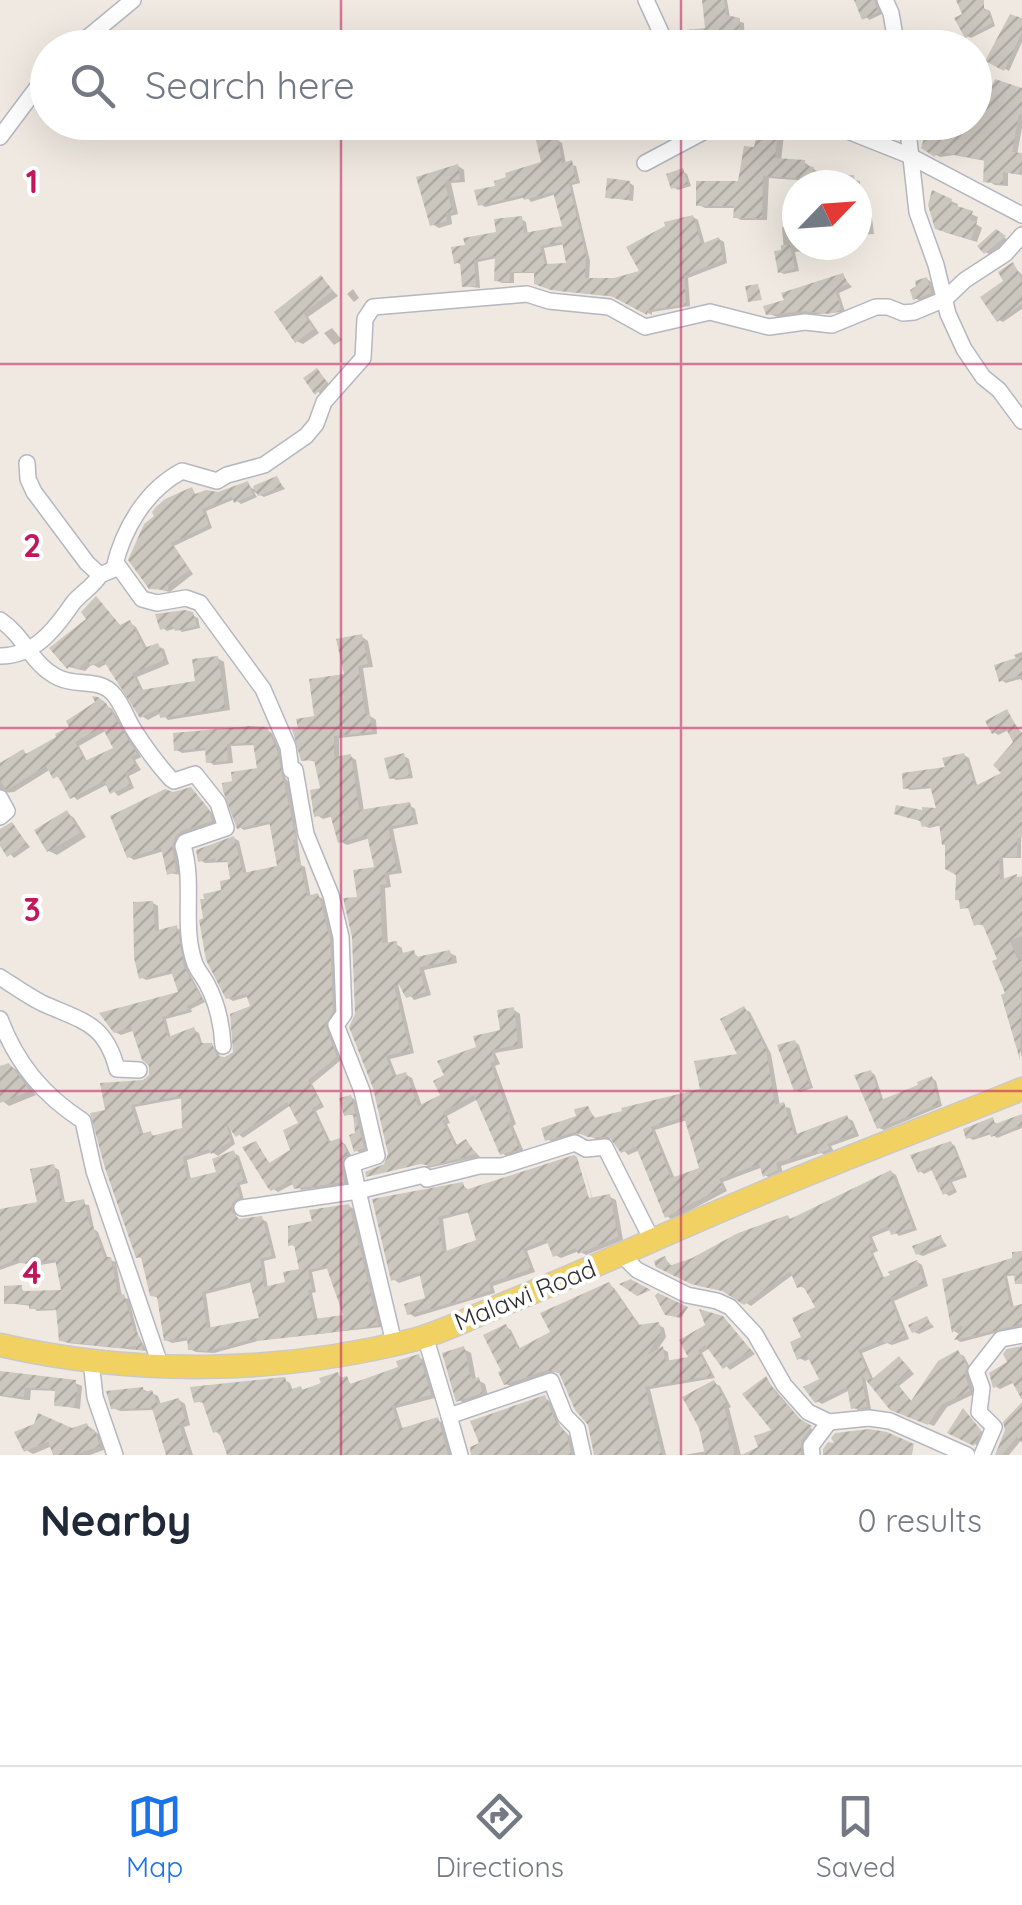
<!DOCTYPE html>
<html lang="en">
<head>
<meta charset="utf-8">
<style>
  :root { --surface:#fff; --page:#f6f6f7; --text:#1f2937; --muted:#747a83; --line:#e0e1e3; --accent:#1a73e8 }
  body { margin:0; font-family:Quicksand,sans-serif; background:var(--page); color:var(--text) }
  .compass { position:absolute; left:782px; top:170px; width:90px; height:90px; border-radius:50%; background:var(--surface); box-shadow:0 10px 40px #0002; rotate:65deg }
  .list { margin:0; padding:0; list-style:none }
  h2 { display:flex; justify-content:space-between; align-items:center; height:130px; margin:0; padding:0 40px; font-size:42px }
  h2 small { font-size:32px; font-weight:400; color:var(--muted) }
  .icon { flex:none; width:55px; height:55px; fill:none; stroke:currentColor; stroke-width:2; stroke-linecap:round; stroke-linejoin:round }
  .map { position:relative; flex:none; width:1022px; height:1455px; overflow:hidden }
  .search { position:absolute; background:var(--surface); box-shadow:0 10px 40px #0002; left:30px; right:30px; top:30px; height:110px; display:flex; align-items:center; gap:25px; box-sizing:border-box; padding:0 35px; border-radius:55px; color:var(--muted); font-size:38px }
  .sheet { height:310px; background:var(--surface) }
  nav { display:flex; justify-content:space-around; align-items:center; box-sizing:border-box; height:140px; border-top:2px solid var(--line); background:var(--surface); font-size:28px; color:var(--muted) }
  nav a { display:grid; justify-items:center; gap:5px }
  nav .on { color:var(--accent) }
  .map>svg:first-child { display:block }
  .shadow { fill:#0003; fill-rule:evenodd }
  .building { fill:url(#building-hatch); fill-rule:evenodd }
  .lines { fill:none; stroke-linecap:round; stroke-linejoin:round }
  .minor-casing { stroke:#b4b7c1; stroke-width:18 }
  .primary-casing { stroke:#c9c9c9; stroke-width:25 }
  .minor { stroke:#fff; stroke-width:15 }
  .primary { stroke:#f2d163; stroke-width:22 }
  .grid { fill:none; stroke:#c2185b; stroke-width:2.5; stroke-opacity:0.55 }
  .labels { text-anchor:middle; stroke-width:8; stroke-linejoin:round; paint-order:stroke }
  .street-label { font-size:25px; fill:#2e2e2e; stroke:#fff }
  .grid-label { font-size:32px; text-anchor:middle; font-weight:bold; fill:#c2185b; stroke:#fff; stroke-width:8; stroke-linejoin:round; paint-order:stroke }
</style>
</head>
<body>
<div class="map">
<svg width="1022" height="1455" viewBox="0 0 1022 1455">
  <defs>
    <pattern id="building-hatch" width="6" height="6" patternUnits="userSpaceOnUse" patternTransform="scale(2.5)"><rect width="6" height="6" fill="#cbc7bf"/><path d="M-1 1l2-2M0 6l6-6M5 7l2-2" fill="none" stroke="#afaba4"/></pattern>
  </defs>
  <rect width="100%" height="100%" fill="#efe9e1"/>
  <g class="shadow">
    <path d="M707,0H727L730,18L744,23L745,48L689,45L708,31Z"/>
    <path d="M854,0H879L882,14L869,20Z"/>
    <path d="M979,6L990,11L995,26L971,38L967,36Z"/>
    <path d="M1022,21V42L1009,71L989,60Z"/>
    <path d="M884,41L889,48H873L872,44Z"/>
    <path d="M974,71L981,74L975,120L1022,91V128L1017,155L1022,156V175L1008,173V186L995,185L986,180V161L954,155L940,157L924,148L957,129L958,122H974Z"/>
    <path d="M761,122L785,125L781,161L804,162L821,174L860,181L861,200L870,203L874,234L857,235V185H810V181L769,178L767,220H741L735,217L736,208H705L699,205L740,183L756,150Z"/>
    <path d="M557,140L562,143L566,164L576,166L580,183L572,185L590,261L589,280H615L642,273L693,217L698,220L705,245L719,239L724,242L727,263L688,278L690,306L652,312V315L618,297L559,291L542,286L536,273H514V283H502L497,280V258L478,262L480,288L464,286L463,266L456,262L521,219L526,222L528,235L565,228L556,194L531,202L527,197L485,207L480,204L498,187L544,164ZM565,244L569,266L548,267L544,248Z"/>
    <path d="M458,166L464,170L465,182L451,183L458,214L451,216L452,224L439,228L432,224L420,178Z"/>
    <path d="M682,171L687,174L691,186L678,190L673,187Z"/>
    <path d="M630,183L634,186L633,201L608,197Z"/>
    <path d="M951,201L958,204L957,208L978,217L976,224L982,228L977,242L944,232Z"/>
    <path d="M782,227L790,229L791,233L797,232V245H828V248L795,252L799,271L784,274L780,272L784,252Z"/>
    <path d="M997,232L1008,240L990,255L986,252Z"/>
    <path d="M1013,265L1022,275V309L1003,322L999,320L1006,282Z"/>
    <path d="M842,276L852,287L839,293L845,312L777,317L768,313Z"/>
    <path d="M321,278L338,296L308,317L319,333L303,344L296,341L277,313Z"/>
    <path d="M927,279L931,282L935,295L920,301L915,298Z"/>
    <path d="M353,289L359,298L354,302L347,294Z"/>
    <path d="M332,328L342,340L334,345L324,333Z"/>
    <path d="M317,371L330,385L321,395L307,378Z"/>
    <path d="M277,479L285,489L264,497L254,492L257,497L241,504L235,499L206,511L212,528L174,546L193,574L170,592L150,587L191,490L198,496L218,495L247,484L253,489Z"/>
    <path d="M97,600L122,627L130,623L136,627L148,650L157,646L164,649L169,664L137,677L144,692L198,683L217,658L224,662L230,710L168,720L161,713L148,720L142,716L108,663L99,668L92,664L85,671L69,667Z"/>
    <path d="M185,612L198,618L200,628L182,632L177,628L167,631L163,628Z"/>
    <path d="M362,637L368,641L373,667L363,668L370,716L376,720L377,734L339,738V758L350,756L356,760L364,811L409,805L415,809L418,824L393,829L402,873L389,875L391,887L385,888L388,945L396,944L402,948L403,955L414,953L420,959L450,953L456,956L457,963L424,970L431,995L414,1000L397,980L414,1053L390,1059L397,1077L405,1074L412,1078L422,1106L444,1096L479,1048L503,1031L514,1010L520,1014L523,1048L495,1053L500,1064L495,1066L516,1124L513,1126L524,1152L508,1157L502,1153L478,1099L447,1116L450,1123L447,1124L458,1147L466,1142L480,1157L375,1179L434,1164L433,1159L386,1166L391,1155L358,1014L355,936L360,899L377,869L370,838L347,845L341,842L333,816L323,819L317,815L323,790L317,762L303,759L317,718L346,677Z"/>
    <path d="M1022,652V681L1020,679L1006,683L1001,680L1017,660L1014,655Z"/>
    <path d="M97,700L112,709L141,757L135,760L141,770L129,776L134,788L118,796L108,784L77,800L51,769L14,792L0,793V766L23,752L29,755L72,728ZM107,730L116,749L88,763L79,746Z"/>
    <path d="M1007,712L1022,734L1021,858H1003L1004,881L1022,878V1057L1004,996L1008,995L1001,961L985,926L976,924L971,909L962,907L958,873L942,825L929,828L924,826L925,813L940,810L933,788L910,790L905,787L948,769L964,755L969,758L978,788L1005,774L1016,742L1009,730L998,735L994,732Z"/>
    <path d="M267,730L272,733L282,755L285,777L290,785L301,865L305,867L311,898L318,896L323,899L334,943L337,1014L329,1028L341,1060L312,1084L324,1107L316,1111L331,1143L339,1141L345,1144L352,1157L345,1165L349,1184L301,1190L295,1183L278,1192L270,1187L255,1144L271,1165L293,1151L301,1125L291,1105L243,1138L229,1125L235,1144L218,1156L212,1152L187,1160L191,1180L219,1173L234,1153L239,1156L248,1183L240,1185L244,1200L237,1206L236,1216L241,1221L262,1219L267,1222L276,1258L264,1261L268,1289L288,1284L302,1271L297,1248L291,1244L315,1223L349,1206L354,1209L382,1327L261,1340L214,1353L196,1352L190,1349V1340L172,1343L166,1340L158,1298L152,1295L144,1260L138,1256L108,1112L145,1083L153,1069L135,1030L121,1035L115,1032L181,994L175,973L146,980L141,977L153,903L158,906L159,933L177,928L182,931L189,972L205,1002L191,1009L192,1012L166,1019L171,1039L194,1030L199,1033L203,1046L217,1049L221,1059L235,1053L254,1008L250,996L233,1001L228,998L224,892L233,881L230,862L205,863L200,860L234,838L239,841L247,875L280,868L270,824L244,830L239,827L260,770L255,745L231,746L233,763L214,765L209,762L208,750L182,753L177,750ZM183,1098L185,1130L158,1138L151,1134L144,1136L135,1107ZM329,1268L346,1317L318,1321L312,1293L316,1292L312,1272ZM252,1282L262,1320L211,1330L206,1294Z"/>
    <path d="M404,756L409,759L413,778L396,780L391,777Z"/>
    <path d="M191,790L213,814L216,824L187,833L181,875L169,873L164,851L134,860L129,857L173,795Z"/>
    <path d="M67,813L74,818L86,837L57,855L49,851Z"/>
    <path d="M12,825L30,847L14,858L0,842V832Z"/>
    <path d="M744,1009L750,1012L771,1054L780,1106L790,1108L798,1137L847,1118L853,1121L859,1136L831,1146L834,1152L826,1155L821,1153L781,1166L783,1173L770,1178L765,1175L763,1167L723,1182L727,1191L672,1220L667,1216L640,1150L628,1155L614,1139H596L583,1133L553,1142L547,1139L579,1118L587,1108L597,1120L703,1091L741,1055ZM687,1120L702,1170L675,1179L655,1130Z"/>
    <path d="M795,1042L799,1045L813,1088L800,1092L796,1090Z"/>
    <path d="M9,1065L17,1070L36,1095L9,1106L0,1099V1069Z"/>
    <path d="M871,1072L875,1075L884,1102L932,1078L936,1081L942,1106L884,1130L879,1128Z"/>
    <path d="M351,1097L355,1100L367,1150L360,1153L356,1150V1116L346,1114Z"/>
    <path d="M1022,1118V1128L997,1138L992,1134L973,1140L968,1137L992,1120L998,1125Z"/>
    <path d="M951,1143L955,1146L967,1177L952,1182L957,1192L949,1196L945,1193L934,1169L924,1174L920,1171Z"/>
    <path d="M582,1162L593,1200L610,1197L616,1200L623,1240L586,1255L579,1251L561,1258L555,1255L550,1242L527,1251L535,1272L493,1286L495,1293L415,1317L410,1314L428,1300L422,1275L399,1283L393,1279L375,1201L462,1184L469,1191L590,1211L595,1209ZM470,1212L479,1242L447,1253L443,1219Z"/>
    <path d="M54,1167L59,1170L65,1202L89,1205L94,1229L98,1232L108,1259L116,1262L122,1297L129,1299L138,1335L147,1351L67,1343L61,1340L59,1310L37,1311L32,1306L7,1303L21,1288L26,1294L64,1292L58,1262L34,1266L22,1262L0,1270V1210L40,1204Z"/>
    <path d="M891,1172L896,1175L917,1230L899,1236L892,1229L872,1237L878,1251L873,1253L885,1280L917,1262L922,1265L928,1286L894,1301L909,1339L892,1345L887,1343L862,1353L874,1381L899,1359L904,1362L914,1374L899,1386L913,1403L958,1353L964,1356L971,1369L970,1378L974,1394L947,1407L934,1426L898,1412L865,1376L871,1409L858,1410L853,1407L850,1390L822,1404L817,1401L822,1380L811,1358L805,1361L799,1358L819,1308L807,1289L799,1286L794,1274L751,1306L729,1292L699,1286L664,1269L665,1259L673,1267L792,1220Z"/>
    <path d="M941,1238L947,1246L923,1256L918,1254Z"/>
    <path d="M1022,1253V1275L1007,1276L1014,1308L1022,1307V1326L961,1342L957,1340L961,1335L954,1331L945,1281L1015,1260Z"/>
    <path d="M608,1285L614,1288L641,1327L659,1325L664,1328L666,1337L655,1354L663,1349L668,1352L669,1362L692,1358L682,1341L722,1319L755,1354L730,1370L710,1348L702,1353L715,1378L650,1389L666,1455H596L590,1424L562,1374L555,1372L512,1387L506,1384V1327L511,1330L521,1351L553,1333Z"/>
    <path d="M927,1319L934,1327L919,1334L914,1332Z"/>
    <path d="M464,1349L471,1353L476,1379L485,1384L488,1396L466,1404L459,1400Z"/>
    <path d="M1022,1349V1395L1015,1382L1000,1389L995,1386Z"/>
    <path d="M418,1357L424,1360L435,1398L396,1408L403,1430L437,1420L443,1423L452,1455H229L220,1435L215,1431L206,1404L196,1401L284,1380L290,1383L293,1391L300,1388L305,1391L337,1375L353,1385L401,1369Z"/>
    <path d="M0,1375L75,1383L82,1386L80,1409L56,1405L57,1391L31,1390L30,1400H26L0,1396Z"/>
    <path d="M766,1379L805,1425L816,1431L805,1455H747L761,1448L775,1431Z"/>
    <path d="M714,1383L720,1386L731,1407L729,1408L741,1455H684L707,1451Z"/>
    <path d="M142,1389L158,1396L161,1405L179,1400L185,1404L190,1425L184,1427L193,1455H169L155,1410L120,1411L113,1408Z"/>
    <path d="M544,1398L550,1401L560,1426L572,1439L576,1455H473Z"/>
    <path d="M1022,1406V1439L1009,1455H999Z"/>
    <path d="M964,1411L984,1434L979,1446L951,1432Z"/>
    <path d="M87,1425L101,1436L106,1449L90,1455H55L52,1446L33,1454L26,1450Z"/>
  </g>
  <g class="building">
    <path d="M702,0H724L726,15L740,18V48L687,46L686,30L705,28Z"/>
    <path d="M854,0H874L878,12L862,20Z"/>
    <path d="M956,0H984V11L988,10L992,23L965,38L954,18L962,14Z"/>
    <path d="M1010,14L1022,18V32L1004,71L985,61Z"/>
    <path d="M995,79L1022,88V115L1019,114L1012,152L1022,153V165L1018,174L1003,172V184L983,182L984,160L946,153L936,154L935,157L921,148L929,122L957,127L958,122H970L969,127L974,122Z"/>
    <path d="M759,122H779L775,158L805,160V166L814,167L812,172H833V176L854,175L855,185H808V179L763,176L762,218H733L734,206H696V181H738L744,146L754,147Z"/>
    <path d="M550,137L558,138L562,163L572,160L576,181L569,183L586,256L585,278H614L639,271L626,247L665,226L664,222L693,215L701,244L719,237L723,260L684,276L686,305L648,310L647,315L611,296L551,290L534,284V272H510L509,282L494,281L495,256L474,260L476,286L462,287L460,262L454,264L451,247L465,245L463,238L496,232L494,219L522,216L524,233L562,226L553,192L524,200L522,195L478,206L474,190L495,186L494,181L506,177L505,173L541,162L536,140ZM562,242L566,263L545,264L540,246Z"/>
    <path d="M458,164L460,180L446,181L445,185L453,212L446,213L447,221L430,226L416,177Z"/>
    <path d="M683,168L688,184L671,189L666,174Z"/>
    <path d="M607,178L630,181L629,200L605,198Z"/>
    <path d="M857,190H864L868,231L857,232Z"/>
    <path d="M932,190L952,199L951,204L973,211L970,220L977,222L971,240L935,229L928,205Z"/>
    <path d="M996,229L1006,236L984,254L977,246Z"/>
    <path d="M781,245H790L795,269L778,273L774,251L781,250Z"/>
    <path d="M1013,262L1022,280V304L997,322L980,297L1003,281L998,272Z"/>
    <path d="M843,273L848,284L835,290L841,309L830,314L804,311L766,315L763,306L784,300L781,293Z"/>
    <path d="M321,275L333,291L303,313L314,329L295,343L274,312Z"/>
    <path d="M927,277L931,293L913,300L910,290L916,286L915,281Z"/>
    <path d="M758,284L762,300L748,302L745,286Z"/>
    <path d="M317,368L327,382L315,395L303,378Z"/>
    <path d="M277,476L282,486L258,496L253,486Z"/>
    <path d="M248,481L253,495L234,503L232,497L202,509L209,525L171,543L190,570L168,585V590L149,589L128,560L144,524L154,516L152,512L156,507L165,499L192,487L195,494L206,490L218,492Z"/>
    <path d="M96,596L120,625L130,620L144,648L158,643L165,660L132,673L141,690L195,681L192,659L218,656L225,708L160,718L158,709L140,718L103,660L91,666L87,660L77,670L72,664L67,669L49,648L86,619L81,612Z"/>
    <path d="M185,610L193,612L197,626L175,631L173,626L160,630L155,614Z"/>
    <path d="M362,634L368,664L358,666L365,714H370L372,732L334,736V757L351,754L359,810L410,802L414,822L388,827L397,870L384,873L387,884L380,885L382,943L397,941L398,954L414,950L416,957L450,950L452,961L419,967L426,992L406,998L399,985L394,986L410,1050L386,1056L393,1076L406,1072L418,1106L440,1095L433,1081L444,1075L437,1061L476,1047L473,1036L500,1030L497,1010L514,1007L518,1045L491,1050L495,1061L490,1063L511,1121L508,1123L520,1149L500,1155L474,1095L443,1112L446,1119L442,1121L455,1146L466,1139L476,1154L431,1166L421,1164L366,1177L365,1172L384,1164L388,1154L373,1088L349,1027L355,1014L352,937L343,898L357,897L353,870L374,867L367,835L338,843L330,814L314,817L310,790L320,788L314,760L301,761L292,729L298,728L296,719L314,716L309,679L344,674L336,639Z"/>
    <path d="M1022,656V675L999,682L994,665Z"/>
    <path d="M92,696L98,697L106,703L137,754L131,757L137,767L125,773L130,785L110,794L104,781L70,799L58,776L53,779L46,766L7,790L5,788L0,780V763L23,749L26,754L56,737L55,734L69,727L66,721L95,702ZM102,727L113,748L85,761L75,742Z"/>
    <path d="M1007,709L1019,732H1022V837L1017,838V857H999L1000,880L1017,874V877L1022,876V936L1010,941L1018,960L1022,959L1020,1060L1001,995L1005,993L992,961L997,959L982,923L974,926L968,908L960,909L959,900H955L956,875L945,869V845H942L939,823L922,827L920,821L894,814L896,805L922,810V807L936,808L930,786L903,789L902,773L945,767L942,758L964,753L975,786L1001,773L993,765L1013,742L1005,727L992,734L985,721Z"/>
    <path d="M251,726L267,727L277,750L296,839L293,840L297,862H300L307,896L318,893L330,939L333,1011L325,1025L337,1057L308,1080L321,1104L312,1108L328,1142L340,1138L348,1153L341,1162L344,1182L294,1189L291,1180L271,1191L268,1188L242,1147L256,1141L269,1163L290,1150L283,1130L298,1123L287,1102L236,1137L226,1124L231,1141L211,1154L209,1149L183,1157L187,1179L216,1172L212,1159L234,1150L244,1181L236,1183L240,1197L232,1203L231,1211L239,1219L262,1216L272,1256L260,1259L264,1287L285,1282L283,1272L299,1269L294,1245L288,1246V1226L312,1221L309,1210L349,1204L378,1325L328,1333L257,1341L256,1338L208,1351L188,1350L187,1337L164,1341L157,1297L150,1296L141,1257L136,1258L105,1168L90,1113L105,1110L100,1083L143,1080L149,1075V1066L142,1060L131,1027L114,1033L99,1013L178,992L171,971L139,979L134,958L133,902L153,901L155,931L177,925L184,967L202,999L187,1006L188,1010L162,1017L168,1037L194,1027L200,1043H212L217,1056L225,1057L233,1052L230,1014L250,1006L246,994L226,999L206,960L199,920L203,918L200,899H204L203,894L221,890L220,881L230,879L227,860L216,862L215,858L198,862L196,850L234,836L243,873L277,866L273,843L269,821L237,829L223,791L222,783L232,781L231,772L257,768L253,743L227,744L228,761L206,763L205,748L174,751L173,733ZM181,1096L182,1128L152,1136L151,1131L140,1134L131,1105ZM326,1266L343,1315L314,1319L308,1290L312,1289L308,1270ZM249,1279L259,1318L207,1328L202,1292Z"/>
    <path d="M404,753L410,776L389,779L384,758Z"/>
    <path d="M191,787L208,808L212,821L181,831L175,837L172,847L176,872L167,875L161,848L127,858L110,816L165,789L173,792Z"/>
    <path d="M67,810L80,833L47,852L34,830Z"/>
    <path d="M12,822L27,844L7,857L0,846V829Z"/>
    <path d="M744,1006L766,1049L775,1105L784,1102L794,1135L847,1115L854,1133L827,1144L830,1149L818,1154L817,1150L776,1163L778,1170L763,1177L759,1164L719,1179L723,1187L665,1218L636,1147L621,1153L609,1137H588L575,1132L545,1141L541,1128L576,1116L574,1109L588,1106L594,1118L622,1111L621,1108L700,1089L694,1061L737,1054L720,1019ZM684,1117L699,1168L671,1178L651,1127Z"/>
    <path d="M795,1040L810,1086L794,1091L777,1045Z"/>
    <path d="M9,1063L30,1091L0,1103V1066Z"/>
    <path d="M871,1070L881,1100L918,1085L917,1082L932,1076L939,1104L877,1129L854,1075Z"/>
    <path d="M351,1095L364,1148L354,1152L349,1135L355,1133L353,1114L344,1116L339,1098Z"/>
    <path d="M1022,1114V1125L991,1137L989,1132L966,1139L963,1129L993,1117L995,1124Z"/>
    <path d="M951,1141L964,1174L949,1180L954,1189L943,1195L930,1167L918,1173L910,1155Z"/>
    <path d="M574,1155L577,1157L589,1198L610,1194L618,1237L578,1254L576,1248L553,1257L546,1239L523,1249L531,1269L489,1283L491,1290L470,1298L407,1315L404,1304L425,1298L419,1272L391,1281L372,1199L463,1182L465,1190ZM467,1210L476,1240L443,1252L438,1217Z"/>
    <path d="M54,1164L61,1199H64L65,1203L84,1199L90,1226H93L104,1257H111L118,1295L124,1294L134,1332H137L143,1350H136V1346L118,1348L59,1341L56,1309H29V1304H4V1286L22,1285V1291L61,1290L55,1259L28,1264L20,1263L19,1259L0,1266V1209L37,1202L30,1169Z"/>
    <path d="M891,1170L913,1228L891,1235L888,1226L868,1235L874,1249L870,1251L882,1278L890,1275L888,1272L917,1260L924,1283L890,1298L905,1336L885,1344L883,1340L858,1350L871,1380L899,1356L910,1370L896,1383L911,1401L938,1361L958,1350L967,1365L965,1374L970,1391L941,1405L928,1425L890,1410L861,1374L867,1407L851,1409L847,1387L815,1403L803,1387L819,1379L807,1356L797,1360L790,1342L801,1337L792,1318L815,1307L803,1286L797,1288L790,1271L744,1305L722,1291L691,1284L656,1267L654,1261L665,1256L669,1266L692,1258L738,1233L788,1215L790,1219Z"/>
    <path d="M941,1235L944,1244L916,1255L912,1246Z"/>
    <path d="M1022,1251V1284H1015L1014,1274L1004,1275L1010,1307L1022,1304V1324L954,1340L963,1327L961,1325L952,1333L942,1279L1012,1258V1252Z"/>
    <path d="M631,1279L632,1280L651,1290L637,1296L619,1284Z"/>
    <path d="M609,1282L638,1325L659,1322L661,1333L647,1355L663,1346L665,1361L688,1357L679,1340L705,1325L699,1309L723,1316L751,1350L723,1369L705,1345L698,1350L712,1376L645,1387L662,1455H594L588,1425L575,1410L559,1373L547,1370L504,1385L498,1372L501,1371L483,1335L506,1324L518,1349L550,1332L540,1313Z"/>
    <path d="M658,1293L688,1307L681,1318L665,1315L655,1296Z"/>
    <path d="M927,1316L931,1325L912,1333L908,1325Z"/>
    <path d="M464,1346L470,1375L473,1379L479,1377L482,1393L456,1402L442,1353Z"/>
    <path d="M1022,1346V1400L1011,1380L993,1388L989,1373L1007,1362L1003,1354L1007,1349Z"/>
    <path d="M419,1354L431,1395L392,1406L399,1429L438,1417L448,1455H227L219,1431L213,1433L202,1401L194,1403L190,1387L285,1377L289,1390L301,1386L302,1390L321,1383L319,1378L338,1372L340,1378L347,1376L350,1384L398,1367L396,1361Z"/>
    <path d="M0,1371L76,1380V1387H78L74,1407L54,1406L55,1389L25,1388L24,1397L0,1395Z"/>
    <path d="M766,1376L775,1392L800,1419L812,1426L801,1441V1455H741L758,1447L754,1436L771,1430L742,1394Z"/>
    <path d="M714,1380L727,1404L724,1405L735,1455H705L699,1428L682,1397Z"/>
    <path d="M143,1387L144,1392L152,1390L157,1404L179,1398L186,1423L179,1424L189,1455H166L152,1408L111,1409L106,1391Z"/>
    <path d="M545,1395L555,1421L567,1434L571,1455H539L537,1449L519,1455H471L470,1447L479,1443L470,1421Z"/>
    <path d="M1022,1402V1443L1017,1437L1002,1455H995L1005,1430L1003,1422Z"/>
    <path d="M963,1408L981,1430L974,1446L947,1433Z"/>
    <path d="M38,1413L72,1428L87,1423L90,1431L94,1429L100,1446L75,1455H53L48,1441L24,1452L14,1432L34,1424Z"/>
    <path d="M869,1429L887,1432L914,1444L912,1455H823V1449L828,1442L834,1443L831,1438L835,1433Z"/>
  </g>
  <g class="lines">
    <defs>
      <g id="minor">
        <path d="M646,0L668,48"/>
        <path d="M885,0L891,13L897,48"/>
        <path d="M75,48L133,0"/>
        <path d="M825,122L908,155L1022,215"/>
        <path d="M907,122L917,212L936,265L948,314L964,349L983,377L999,390L1022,421"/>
        <path d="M0,137L48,73"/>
        <path d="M645,163L722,122"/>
        <path d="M27,463L28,479L34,492L87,563L100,575L119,567L142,599L157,603L186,598L200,603L263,689L288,747L291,770H295L306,834L331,895L341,937L344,1014L336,1025L362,1091L377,1156L352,1164L358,1191L424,1175L427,1179L479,1166H502L575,1143L586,1149L605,1147L653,1242"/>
        <path d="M114,568C123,529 146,490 182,471L217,481L227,475L264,465L306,436L316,424L324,402L363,358L365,319L373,307L527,294L549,301L609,307L645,327L710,312L769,327L805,322L832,325L876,307H888L903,313L914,312L945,299L965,280L1005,254L1022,235"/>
        <path d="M0,620C26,637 30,664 59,678C78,687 101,677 115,696C123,706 127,719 134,730C145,747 157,764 171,779L174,781L195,774L218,803L226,828L185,842L183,846C195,884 181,926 195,964C198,971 204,978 207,984C217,1003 222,1025 223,1046"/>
        <path d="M0,656C35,656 55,629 73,603C81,593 93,587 100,575"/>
        <path d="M0,798L7,811L0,817"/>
        <path d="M0,977C14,986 28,996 42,1003C81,1021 105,1022 117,1069L139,1070"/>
        <path d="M0,1019C17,1064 43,1095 83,1121L94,1171L161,1367"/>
        <path d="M242,1208L358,1191L394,1343"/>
        <path d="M623,1256L637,1270L687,1295L717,1301L730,1307L755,1334L784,1385L808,1412L829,1422L869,1418L890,1421L967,1455"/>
        <path d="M425,1336L449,1416L551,1381L565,1416L577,1428L583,1455"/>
        <path d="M91,1361L95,1397L115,1455"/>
        <path d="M449,1416L460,1455"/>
        <path d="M812,1455L811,1446L829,1422"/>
        <path d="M982,1455L994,1427L979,1412L982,1388L976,1371L1001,1339L1022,1335"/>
      </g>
      <path id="primary" d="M0,1345C135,1376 278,1374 413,1340C444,1332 474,1316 504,1304C584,1272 662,1235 741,1202C834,1162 928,1127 1022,1089"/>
    </defs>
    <use href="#minor" class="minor-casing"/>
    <use href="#primary" class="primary-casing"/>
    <use href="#minor" class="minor"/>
    <use href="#primary" class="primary"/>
  </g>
  <path class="grid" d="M341,0V48M681,0V48M341,122V1455M681,122V1455M0,364H1022M0,728H1022M0,1091H1022"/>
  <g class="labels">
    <g class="street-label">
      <text transform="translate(525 1295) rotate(-22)" y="9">Malawi Road</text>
    </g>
  </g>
  <g class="grid-label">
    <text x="32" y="193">1</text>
    <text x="32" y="557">2</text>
    <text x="32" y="921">3</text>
    <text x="32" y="1284">4</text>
  </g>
</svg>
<svg class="compass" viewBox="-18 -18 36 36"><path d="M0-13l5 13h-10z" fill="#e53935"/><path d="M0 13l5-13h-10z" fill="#747a83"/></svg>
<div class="search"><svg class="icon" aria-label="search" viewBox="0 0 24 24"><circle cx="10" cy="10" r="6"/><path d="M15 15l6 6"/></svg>Search here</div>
</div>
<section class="sheet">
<h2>Nearby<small>0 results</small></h2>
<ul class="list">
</ul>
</section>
<nav>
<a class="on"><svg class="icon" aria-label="map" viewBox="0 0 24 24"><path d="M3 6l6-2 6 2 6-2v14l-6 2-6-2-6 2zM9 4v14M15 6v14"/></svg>Map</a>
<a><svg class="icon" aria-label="directions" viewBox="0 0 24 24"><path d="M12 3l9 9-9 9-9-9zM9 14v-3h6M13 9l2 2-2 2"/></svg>Directions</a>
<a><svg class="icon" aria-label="saved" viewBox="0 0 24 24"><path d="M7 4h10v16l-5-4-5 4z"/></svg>Saved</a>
</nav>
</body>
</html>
